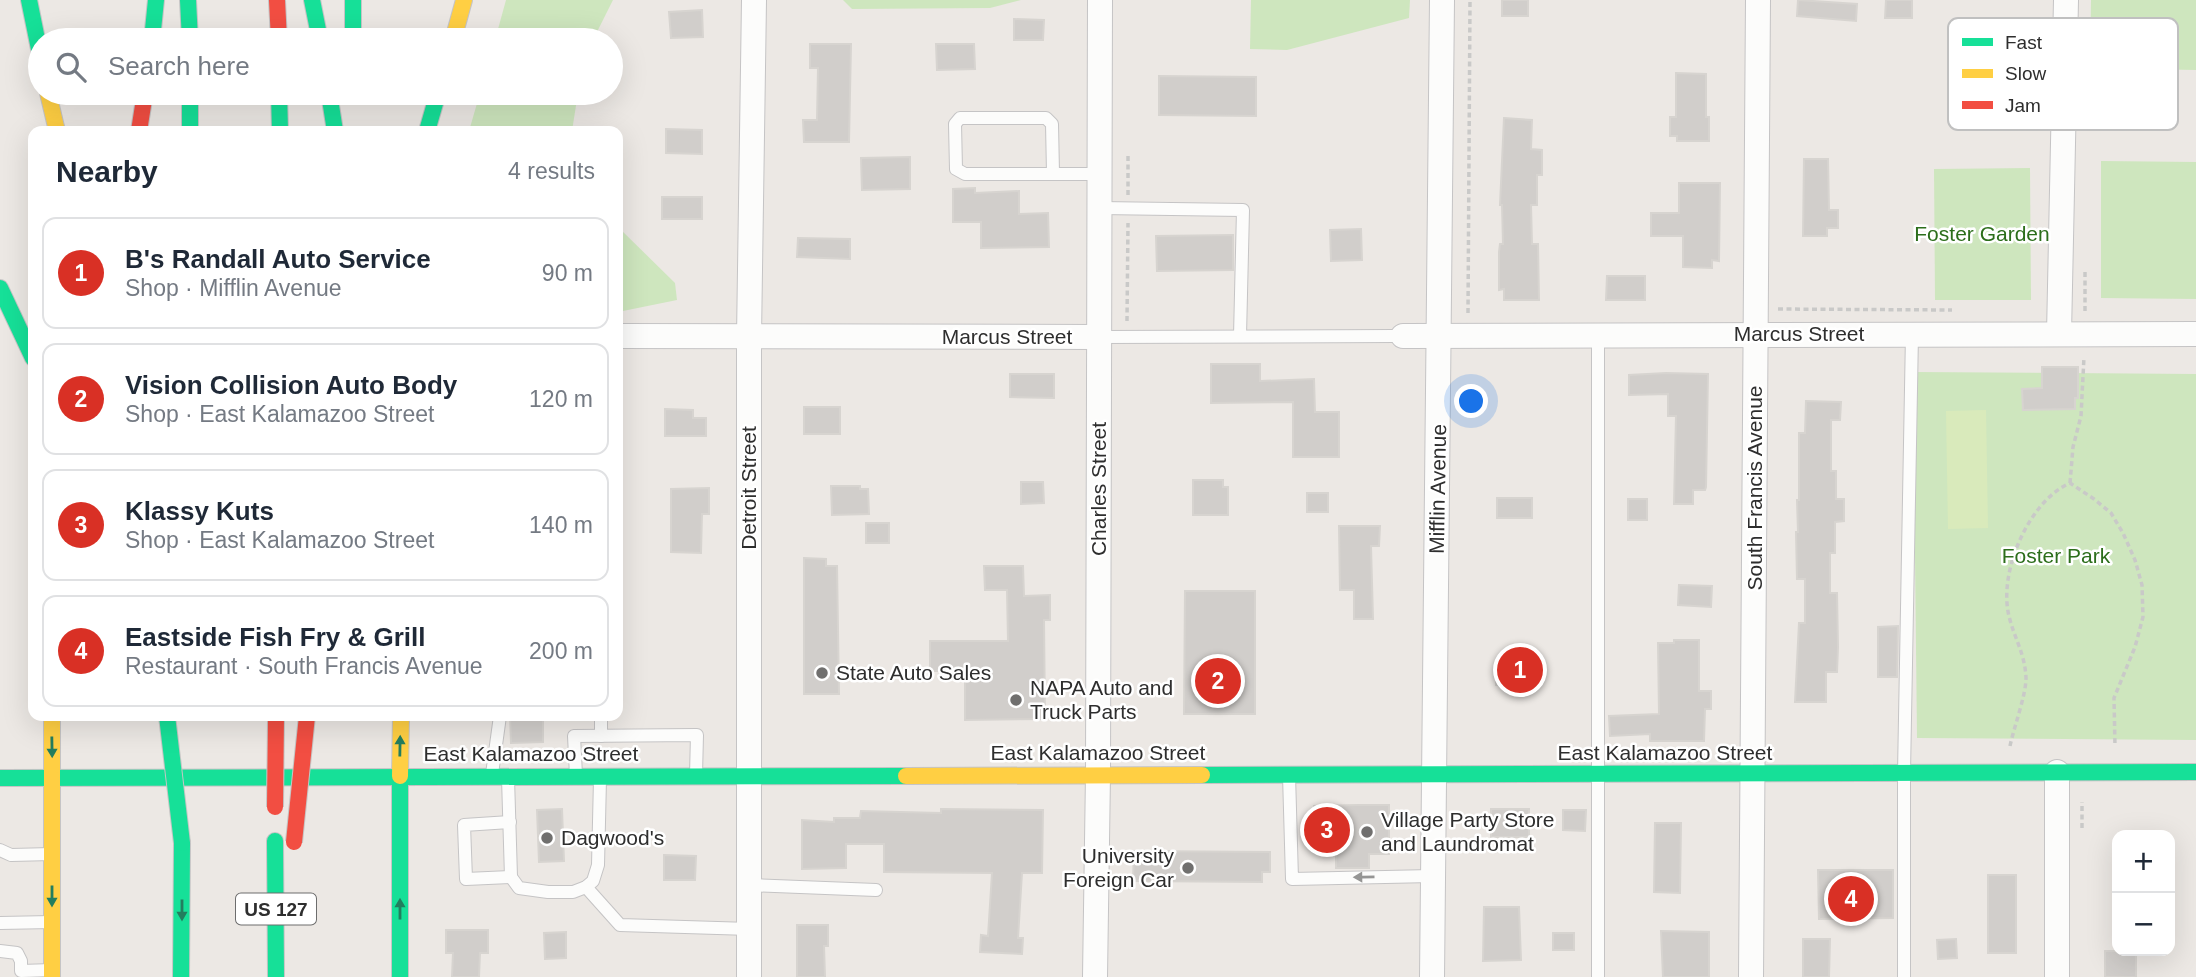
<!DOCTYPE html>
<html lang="en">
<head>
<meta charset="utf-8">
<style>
  :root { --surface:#fff; --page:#f2f2f3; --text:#1f2937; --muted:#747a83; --line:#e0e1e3; --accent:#d93025 }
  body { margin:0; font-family:Helvetica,sans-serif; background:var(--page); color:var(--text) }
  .controls { position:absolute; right:21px; bottom:21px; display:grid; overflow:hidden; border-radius:14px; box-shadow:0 7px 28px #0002 }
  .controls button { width:63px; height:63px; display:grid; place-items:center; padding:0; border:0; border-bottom:2px solid var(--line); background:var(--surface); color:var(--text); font:35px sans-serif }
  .you { position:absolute; left:1472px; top:402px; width:24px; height:24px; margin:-18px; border:5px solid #fff; border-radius:50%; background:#1a73e8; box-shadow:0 0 0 10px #1a73e833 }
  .badge { display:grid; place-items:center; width:46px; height:46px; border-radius:50%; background:var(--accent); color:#fff; font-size:23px; font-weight:700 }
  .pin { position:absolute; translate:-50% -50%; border:4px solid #fff; box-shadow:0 2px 7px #0006 }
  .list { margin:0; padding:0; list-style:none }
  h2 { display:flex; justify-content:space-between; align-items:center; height:91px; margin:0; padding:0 28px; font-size:30px }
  h2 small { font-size:23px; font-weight:400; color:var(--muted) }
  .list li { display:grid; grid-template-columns:46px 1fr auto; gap:21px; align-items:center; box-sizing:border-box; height:112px; margin:0 14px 14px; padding:0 14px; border:2px solid var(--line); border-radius:14px }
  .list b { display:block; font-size:26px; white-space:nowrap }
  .list p { margin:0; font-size:23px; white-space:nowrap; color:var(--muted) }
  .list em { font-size:23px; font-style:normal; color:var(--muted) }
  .icon { flex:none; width:38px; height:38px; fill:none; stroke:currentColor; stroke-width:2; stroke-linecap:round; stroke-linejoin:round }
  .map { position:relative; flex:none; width:2196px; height:977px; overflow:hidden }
  .search { position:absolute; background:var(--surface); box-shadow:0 7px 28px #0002; left:28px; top:28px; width:595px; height:77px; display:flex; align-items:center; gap:18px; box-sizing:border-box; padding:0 24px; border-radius:38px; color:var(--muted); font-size:26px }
  .panel { position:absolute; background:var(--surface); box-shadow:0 7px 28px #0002; left:28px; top:126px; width:595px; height:595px; border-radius:14px }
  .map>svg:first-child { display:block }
  .green { fill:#cee6be }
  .pitch { fill:#d9eabb }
  .building { fill:#d1cecb; stroke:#d7d4d0; stroke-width:2 }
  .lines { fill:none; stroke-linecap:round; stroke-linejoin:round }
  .lane-casing { stroke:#c5c4c5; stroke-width:14 }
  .street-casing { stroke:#c5c4c5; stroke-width:26 }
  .fast-casing { stroke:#c5c4c5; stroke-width:18 }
  .slow-casing { stroke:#c5c4c5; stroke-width:18 }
  .jam-casing { stroke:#c5c4c5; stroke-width:18 }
  .path { stroke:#c9c9c8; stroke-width:3.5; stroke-dasharray:5 3.5; stroke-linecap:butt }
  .lane { stroke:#fcfcfb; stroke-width:12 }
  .street { stroke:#fcfcfb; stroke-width:24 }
  .fast { stroke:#16e098; stroke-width:16 }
  .slow { stroke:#ffcf43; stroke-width:16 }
  .jam { stroke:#f24e42; stroke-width:16 }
  .fast-bridge-casing { stroke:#c6c5c4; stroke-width:18; stroke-linecap:butt }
  .jam-bridge-casing { stroke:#c6c5c4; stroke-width:18; stroke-linecap:butt }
  .fast-bridge { stroke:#16e098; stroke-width:16 }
  .jam-bridge { stroke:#f24e42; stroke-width:16 }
  .oneway { fill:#237e5e }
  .oneway2 { fill:#959594 }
  .poi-dot { fill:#706f6e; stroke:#fff; stroke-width:2.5 }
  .labels { text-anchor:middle; stroke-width:5; stroke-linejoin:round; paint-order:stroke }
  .shield { fill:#fff; stroke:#6d6d6d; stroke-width:2 }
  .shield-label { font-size:19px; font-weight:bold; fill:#2e2e2e }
  .park-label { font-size:21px; fill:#2c6e1b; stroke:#fff }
  .street-label { font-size:21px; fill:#2e2e2e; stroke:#fff }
  .poi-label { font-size:21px; fill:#2e2e2e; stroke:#fff; text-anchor:start }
  .key { fill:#fff; stroke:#c0c0c0; stroke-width:2 }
  .key-label { font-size:19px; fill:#2e2e2e }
</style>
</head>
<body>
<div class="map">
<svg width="2196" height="977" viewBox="0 0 2196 977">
  <rect width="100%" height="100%" fill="#ece8e4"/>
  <g class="green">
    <path d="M506,0H613L593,40H495Z"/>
    <path d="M843,0H1021L990,8L852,9Z"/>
    <path d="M1251,0H1410L1409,18L1287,50L1250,49Z"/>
    <path d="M2091,0H2196V70L2090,68Z"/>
    <path d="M480,93H578L572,131H469Z"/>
    <path d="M2101,161L2196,162V299L2101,298Z"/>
    <path d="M2030,168L2031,300H1935L1934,169Z"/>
    <path d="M618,227L675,283L677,300L618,312Z"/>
    <path d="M1913,372L2196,374V740L1917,738Z"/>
  </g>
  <path class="pitch" d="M1986,410L1988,528L1948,529L1946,411Z"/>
  <g class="building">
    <rect x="1502" y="0" width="26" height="16"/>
    <path d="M1798,0L1857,4L1856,21L1797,16Z"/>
    <path d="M1886,0H1912V18H1885Z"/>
    <path d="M702,10L703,37L671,38L669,12Z"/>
    <path d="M1014,19L1044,20L1043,40H1014Z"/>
    <path d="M810,44H851L849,142H804L803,120H817L818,68H810Z"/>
    <path d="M936,44H974L975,69L937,70Z"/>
    <path d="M1676,73L1706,74V117H1709V141H1677V136H1670V117H1676Z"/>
    <path d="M1159,76L1256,77V116L1159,115Z"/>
    <path d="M1504,118L1532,120L1531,149L1542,150V175H1537V205H1531L1532,244H1538L1539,300H1504V289L1499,290V252L1500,244H1503L1502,205H1500Z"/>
    <path d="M666,129L702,130V154L666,153Z"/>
    <path d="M910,157V189L862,190L861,158Z"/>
    <path d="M1804,159H1828L1829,210H1838V228H1827V236H1803Z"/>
    <path d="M1679,183H1720L1719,261L1712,260V268L1683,267V236H1651V213H1679Z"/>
    <path d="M975,188V193L1019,191V214L1048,213L1049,247L981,248V222H953V189Z"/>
    <rect x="662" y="197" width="40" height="22"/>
    <path d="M1361,229L1362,260L1331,261L1330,230Z"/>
    <path d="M1233,235V270L1157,271L1156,236Z"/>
    <path d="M798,238L850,239V259L797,257Z"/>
    <path d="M1607,276H1645V300H1606Z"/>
    <path d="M1211,364H1260V381L1314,379L1315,412H1339V457H1293V402L1211,403Z"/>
    <path d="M2042,367H2078V398H2075V409L2023,410L2022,389L2042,388Z"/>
    <path d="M1666,373L1708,374L1706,487L1705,490H1693V504H1674L1676,416H1668V394L1629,395V375Z"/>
    <path d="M1010,374H1054V398L1010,397Z"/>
    <path d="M1806,401L1841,402L1840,420H1831V471H1836V499H1844V521L1835,522V553H1830V593H1837L1838,647L1837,672H1826V702H1795L1799,623H1805V579H1797L1796,532H1798L1797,500H1799V433H1805Z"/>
    <rect x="804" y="407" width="36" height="27"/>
    <path d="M665,409L693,410V418H706V436H665Z"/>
    <path d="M1193,480H1223V487H1228V515H1193Z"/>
    <path d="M1021,482H1043L1044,503L1021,504Z"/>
    <path d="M831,486H860V489H868L869,514L832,515Z"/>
    <path d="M709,488V514H702L701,553L671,552V489Z"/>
    <rect x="1307" y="493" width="21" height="19"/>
    <rect x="1497" y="498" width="35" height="20"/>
    <rect x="1628" y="499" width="19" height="21"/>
    <rect x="866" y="523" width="23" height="20"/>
    <path d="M1339,526H1380L1379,546H1371L1373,619H1354V590H1340Z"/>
    <path d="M804,558L826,559V566H837L839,694H804Z"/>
    <path d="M984,566H1023L1024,596L1050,595V620H1044L1045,719L965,720V671H930V641H1008L1007,590H985Z"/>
    <path d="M1679,585L1712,586L1711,607L1678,605Z"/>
    <path d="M1185,591H1255V714H1184Z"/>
    <path d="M1898,626L1897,677H1878V627Z"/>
    <path d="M1674,640H1699V691H1711V709H1705L1704,741H1650V734L1610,736L1609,716L1659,714L1658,643H1674Z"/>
    <path d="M1497,660L1540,661L1539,686L1496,685Z"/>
    <path d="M510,716H543V742L511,743Z"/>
    <path d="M1358,805H1389V854H1369V868H1336V853H1315L1314,806Z"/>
    <path d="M562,809L564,861L539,862L537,810Z"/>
    <path d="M941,809L1043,810L1042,873H1022L1018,938H1023L1022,954L980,952L981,935L988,936L992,873L884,872V844H846V868L802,869V820L834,822V818H860L861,811L941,813Z"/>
    <rect x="1491" y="809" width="38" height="28"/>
    <path d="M1563,810H1586L1585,831L1563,830Z"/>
    <path d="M1655,823H1681L1680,893L1654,892Z"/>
    <path d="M1134,851L1270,852V872H1262V882L1133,881Z"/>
    <path d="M664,855L696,856L695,880H664Z"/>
    <path d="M1818,870H1893V918L1819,919Z"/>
    <rect x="1988" y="875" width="28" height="78"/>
    <path d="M1484,907H1519L1521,960L1483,961Z"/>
    <path d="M797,925H828V946H824L825,977H797Z"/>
    <path d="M446,930H488V953H480L479,977H452L453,953H446Z"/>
    <path d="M1661,931L1709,932V977H1663Z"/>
    <path d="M566,932V958L545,959L544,933Z"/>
    <rect x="1553" y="933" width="21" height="17"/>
    <path d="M1803,939H1830L1829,977H1803Z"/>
    <path d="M1956,939L1957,958L1938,959L1937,940Z"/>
    <rect x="2105" y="951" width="31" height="26"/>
  </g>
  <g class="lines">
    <defs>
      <g id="lane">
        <path d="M1053,173L1052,124L1046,118H960L955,124L956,169L965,174H1100"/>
        <path d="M1100,208L1243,210L1240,336"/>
        <path d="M1598,335V977"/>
        <path d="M1099,337L1396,336"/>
        <path d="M601,736V716"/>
        <path d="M492,774L500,716"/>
        <path d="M576,775L574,736L697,735L696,775"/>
        <path d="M1289,775L1292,879L1432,876"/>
        <path d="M508,778L511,877L519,888L548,892H573L586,887L593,881L598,865L600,779"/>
        <path d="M510,822L464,825L466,879L511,877"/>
        <path d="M0,850L11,855L52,854"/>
        <path d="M748,885L876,890"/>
        <path d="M586,887L620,925L750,929"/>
        <path d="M0,923L52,922"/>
        <path d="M0,951L17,953L21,961V971L52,970"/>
        <path d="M1904,977V773L1912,334"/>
      </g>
      <g id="street">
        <path d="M2059,334L2066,0"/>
        <path d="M618,336L1099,337"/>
        <path d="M1403,336L2196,334"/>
        <path d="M749,977V337L754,0"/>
        <path d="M1095,977L1098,774L1100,0"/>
        <path d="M1432,977L1442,0"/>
        <path d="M1751,977L1758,0"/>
        <path d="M2057,977V772"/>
      </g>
      <g id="fast">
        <path d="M29,0L40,54"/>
        <path d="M188,0L190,40"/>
        <path d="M312,0L320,40"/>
        <path d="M353,0V40"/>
        <path d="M152,40L156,0"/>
        <path d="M190,93V131"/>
        <path d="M279,93L280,131"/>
        <path d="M329,93L335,131"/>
        <path d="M427,131L438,93"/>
        <path d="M0,288L33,358"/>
        <path d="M1202,775L2196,772"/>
        <path d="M400,776V977"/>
        <path d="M0,778L906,776"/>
        <path d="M275,841L276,977"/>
        <path d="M181,977L182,843"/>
      </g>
      <g id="slow">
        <path d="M453,40L464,0"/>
        <path d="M48,93L57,131"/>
        <path d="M52,716V779"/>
        <path d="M400,776L401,716"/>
        <path d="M906,776L1202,775"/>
        <path d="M52,779V977"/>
      </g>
      <g id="jam">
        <path d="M277,0L279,40"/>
        <path d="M139,131L145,93"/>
      </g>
    </defs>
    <use href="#lane" class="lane-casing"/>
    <use href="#street" class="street-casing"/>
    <use href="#fast" class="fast-casing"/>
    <use href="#slow" class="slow-casing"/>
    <use href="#jam" class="jam-casing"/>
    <g class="path">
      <path d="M1128,195V156"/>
      <path d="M1778,309L1952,310"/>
      <path d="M2085,311V272"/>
      <path d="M1468,313L1470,0"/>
      <path d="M1127,321L1128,223"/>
      <path d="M2070,483L2073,447L2081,416L2084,357"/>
      <path d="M2010,746C2014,727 2026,695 2026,678C2025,653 2014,638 2009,616C1998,572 2029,501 2070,483L2094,499L2111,513L2123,533L2135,560L2142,585L2143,617L2135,647L2114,698L2115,746"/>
      <path d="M2082,828V802"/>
    </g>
    <use href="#lane" class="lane"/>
    <use href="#street" class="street"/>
    <use href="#fast" class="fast"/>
    <use href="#slow" class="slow"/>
    <use href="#jam" class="jam"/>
    <defs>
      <path id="fast-bridge" d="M167,716L182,843"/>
      <g id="jam-bridge">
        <path d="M275,807L276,716"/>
        <path d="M294,842L307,716"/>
      </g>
    </defs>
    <use href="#fast-bridge" class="fast-bridge-casing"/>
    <use href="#jam-bridge" class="jam-bridge-casing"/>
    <use href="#fast-bridge" class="fast-bridge"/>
    <use href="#jam-bridge" class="jam-bridge"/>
  </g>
  <defs><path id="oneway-solid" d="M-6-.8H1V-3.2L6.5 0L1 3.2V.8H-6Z" transform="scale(1.75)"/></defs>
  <g class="oneway">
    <use href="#oneway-solid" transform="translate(400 746) rotate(-89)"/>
    <use href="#oneway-solid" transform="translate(52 747) rotate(89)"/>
    <use href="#oneway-solid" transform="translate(52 896) rotate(90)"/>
    <use href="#oneway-solid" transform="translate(400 909) rotate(-90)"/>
    <use href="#oneway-solid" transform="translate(182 910) rotate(90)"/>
  </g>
  <use class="oneway2" href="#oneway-solid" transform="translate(1364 877) rotate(179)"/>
  <g class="poi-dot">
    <circle cx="822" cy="673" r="7"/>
    <circle cx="1016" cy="700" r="7"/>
    <circle cx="1367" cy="832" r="7"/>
    <circle cx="547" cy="838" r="7"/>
    <circle cx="1188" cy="868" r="7"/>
  </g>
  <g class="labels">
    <rect class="shield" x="236" y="893.5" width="80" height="31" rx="5"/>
    <g class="shield-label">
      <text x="276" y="916">US 127</text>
    </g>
    <g class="park-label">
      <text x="1982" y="241">Foster Garden</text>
      <text x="2056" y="563">Foster Park</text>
    </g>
    <g class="street-label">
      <text x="1799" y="341">Marcus Street</text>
      <text x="1007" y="344">Marcus Street</text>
      <text transform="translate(749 488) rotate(-90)" y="7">Detroit Street</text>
      <text transform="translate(1755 488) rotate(-90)" y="7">South Francis Avenue</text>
      <text transform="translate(1099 489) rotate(-90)" y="7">Charles Street</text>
      <text transform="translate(1438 489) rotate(-89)" y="7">Mifflin Avenue</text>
      <text x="1098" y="760">East Kalamazoo Street</text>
      <text x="1665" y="760">East Kalamazoo Street</text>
      <text x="531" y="761">East Kalamazoo Street</text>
    </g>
    <g class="poi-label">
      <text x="836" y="680">State Auto Sales</text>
      <text x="1030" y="695">NAPA Auto and<tspan x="1030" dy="24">Truck Parts</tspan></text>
      <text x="1381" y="827">Village Party Store<tspan x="1381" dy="24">and Laundromat</tspan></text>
      <text x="561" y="845">Dagwood's</text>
      <text x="1174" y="863" text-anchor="end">University<tspan x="1174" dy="24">Foreign Car</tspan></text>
    </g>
  </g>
  <rect x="1948" y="18" width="230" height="112" rx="10" class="key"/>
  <rect x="1962" y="38" width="31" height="8" fill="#16e098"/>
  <rect x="1962" y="69" width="31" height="9" fill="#ffcf43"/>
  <rect x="1962" y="101" width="31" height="8" fill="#f24e42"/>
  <g class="key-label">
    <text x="2005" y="49">Fast</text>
    <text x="2005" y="80">Slow</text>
    <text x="2005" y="112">Jam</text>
  </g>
</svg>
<div class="controls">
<button>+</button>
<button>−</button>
</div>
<div class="you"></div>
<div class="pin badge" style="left:1520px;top:670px">1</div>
<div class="pin badge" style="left:1218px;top:681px">2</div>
<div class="pin badge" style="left:1327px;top:830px">3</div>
<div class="pin badge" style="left:1851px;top:899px">4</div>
<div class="search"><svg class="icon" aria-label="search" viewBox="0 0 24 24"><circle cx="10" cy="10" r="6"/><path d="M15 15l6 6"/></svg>Search here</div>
<section class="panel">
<h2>Nearby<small>4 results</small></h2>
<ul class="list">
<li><span class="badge">1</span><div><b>B's Randall Auto Service</b><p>Shop · Mifflin Avenue</p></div><em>90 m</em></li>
<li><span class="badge">2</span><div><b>Vision Collision Auto Body</b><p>Shop · East Kalamazoo Street</p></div><em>120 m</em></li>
<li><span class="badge">3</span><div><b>Klassy Kuts</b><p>Shop · East Kalamazoo Street</p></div><em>140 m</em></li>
<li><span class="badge">4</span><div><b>Eastside Fish Fry &amp; Grill</b><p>Restaurant · South Francis Avenue</p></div><em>200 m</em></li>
</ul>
</section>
</div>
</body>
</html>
